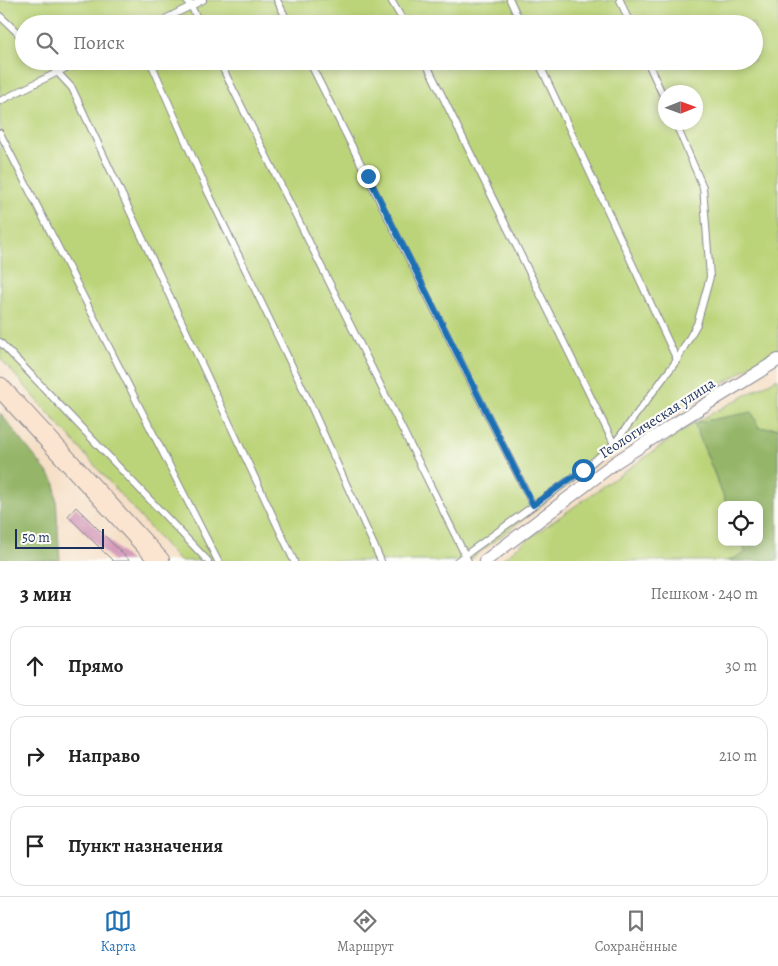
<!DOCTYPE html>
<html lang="ru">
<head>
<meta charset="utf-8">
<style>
  :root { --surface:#fff; --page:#f2f2f2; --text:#222; --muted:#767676; --line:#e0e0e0; --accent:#1f6fb2 }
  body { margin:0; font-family:Alegreya,serif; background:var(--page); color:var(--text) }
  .controls { position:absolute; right:15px; bottom:15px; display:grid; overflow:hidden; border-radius:10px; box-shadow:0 2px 8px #0003 }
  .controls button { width:45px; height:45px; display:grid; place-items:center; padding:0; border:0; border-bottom:1px solid var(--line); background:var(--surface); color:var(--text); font:25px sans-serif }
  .compass { position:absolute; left:658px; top:85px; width:45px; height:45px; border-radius:50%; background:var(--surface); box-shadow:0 2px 8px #0003; rotate:89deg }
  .scale { position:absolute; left:15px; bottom:12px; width:89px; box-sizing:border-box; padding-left:5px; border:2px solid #1b2f5e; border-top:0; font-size:14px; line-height:18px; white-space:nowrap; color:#1b2f5e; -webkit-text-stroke:4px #fdfcf7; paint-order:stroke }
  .stop { position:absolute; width:15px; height:15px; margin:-11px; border:4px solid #1f6fb2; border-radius:50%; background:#fff }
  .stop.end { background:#1f6fb2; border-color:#fff; box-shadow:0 1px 5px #0008 }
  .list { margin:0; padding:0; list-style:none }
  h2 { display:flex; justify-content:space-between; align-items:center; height:65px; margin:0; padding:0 20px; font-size:21px }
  h2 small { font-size:16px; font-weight:400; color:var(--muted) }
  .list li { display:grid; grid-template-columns:32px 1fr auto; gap:15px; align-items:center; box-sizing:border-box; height:80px; margin:0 10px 10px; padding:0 10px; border:1px solid var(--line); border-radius:15px }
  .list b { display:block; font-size:19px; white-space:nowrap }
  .list em { font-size:16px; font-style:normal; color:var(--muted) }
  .icon { flex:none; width:28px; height:28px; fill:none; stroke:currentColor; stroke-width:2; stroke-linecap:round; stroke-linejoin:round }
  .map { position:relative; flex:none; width:778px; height:561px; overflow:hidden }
  .search { position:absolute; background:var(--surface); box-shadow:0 2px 8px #0003; left:15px; right:15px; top:15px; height:55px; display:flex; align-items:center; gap:12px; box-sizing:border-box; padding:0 18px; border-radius:28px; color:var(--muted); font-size:19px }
  .sheet { height:335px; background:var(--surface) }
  nav { display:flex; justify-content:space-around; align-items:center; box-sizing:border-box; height:70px; border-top:1px solid var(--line); background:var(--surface); font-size:14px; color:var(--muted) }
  nav a { display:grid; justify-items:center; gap:2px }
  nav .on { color:var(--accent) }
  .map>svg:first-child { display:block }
  .green { fill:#bcd479; stroke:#6c826c; fill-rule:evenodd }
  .forest { fill:#95b669; stroke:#587264 }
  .building { fill:#cf90b2 }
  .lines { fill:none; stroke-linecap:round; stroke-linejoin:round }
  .lane-casing { stroke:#888792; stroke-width:8 }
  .street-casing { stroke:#888792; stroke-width:14 }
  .secondary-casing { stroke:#888792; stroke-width:21 }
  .lane { stroke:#fff; stroke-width:6 }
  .street { stroke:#fff; stroke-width:12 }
  .secondary { stroke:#fce5d0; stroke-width:19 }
  .route { stroke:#1f6fb2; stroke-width:6 }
  .labels { text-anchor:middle; stroke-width:4.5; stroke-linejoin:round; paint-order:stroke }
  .street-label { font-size:15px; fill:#1b2f5e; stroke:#fdfcf7 }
</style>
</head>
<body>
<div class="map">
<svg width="778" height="561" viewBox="0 0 778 561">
  <rect width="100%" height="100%" fill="#fdfcf7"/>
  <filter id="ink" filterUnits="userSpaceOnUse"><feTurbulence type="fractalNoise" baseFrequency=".02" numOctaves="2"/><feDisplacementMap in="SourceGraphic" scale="10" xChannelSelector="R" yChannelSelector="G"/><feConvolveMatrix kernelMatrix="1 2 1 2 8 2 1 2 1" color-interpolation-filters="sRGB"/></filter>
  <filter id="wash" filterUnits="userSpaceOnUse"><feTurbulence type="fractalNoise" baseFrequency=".0096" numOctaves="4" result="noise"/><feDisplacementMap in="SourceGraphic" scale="20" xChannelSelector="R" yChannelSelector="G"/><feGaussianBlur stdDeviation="1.12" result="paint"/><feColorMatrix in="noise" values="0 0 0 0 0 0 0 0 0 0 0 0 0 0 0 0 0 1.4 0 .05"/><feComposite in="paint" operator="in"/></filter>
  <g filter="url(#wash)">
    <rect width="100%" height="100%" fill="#f5dfc6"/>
    <g class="green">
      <path d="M0,0H778V349L697,400L625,442L468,561H179L0,358ZM24,24H754V61H24ZM666,92H696V122H666Z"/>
      <path d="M778,378V428H759L723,418L694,423L727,505H722V542H741L746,553L727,561H500L528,539L694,423Z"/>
    </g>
    <g class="forest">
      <path d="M752,412L759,428H778V561H727L746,553L741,542H759V505H727L694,423Z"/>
      <path d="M0,413L55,482L60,561H0Z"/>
    </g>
    <g id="blocks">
      <path class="building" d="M76,507L130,561H113L68,516Z"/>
    </g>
  </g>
  <g filter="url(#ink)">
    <use href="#blocks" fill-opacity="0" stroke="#888792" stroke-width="1"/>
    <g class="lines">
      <defs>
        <g id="lane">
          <path d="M186,0L191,6L200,24"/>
          <path d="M277,0L289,24"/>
          <path d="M391,0L405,24"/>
          <path d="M510,0L521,24"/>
          <path d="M620,0L630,24"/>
          <path d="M0,16L24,39"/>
          <path d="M155,24L203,0"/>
          <path d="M47,61L72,88L294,561"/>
          <path d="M149,61L152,65L207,190L306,395L381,561"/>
          <path d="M219,61L468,561"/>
          <path d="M309,61L533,505"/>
          <path d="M425,61L614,444"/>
          <path d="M538,61L677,360"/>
          <path d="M647,61L666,102"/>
          <path d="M0,101L80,61"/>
          <path d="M0,133L218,561"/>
          <path d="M0,342L208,561"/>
          <path d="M457,561L583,470L614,444L677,360L697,324L710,277L703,187L675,122"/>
        </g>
        <path id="street" d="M485,561L616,462L676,423L778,360"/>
        <path id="secondary" d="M0,387L160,561"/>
      </defs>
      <use href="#lane" class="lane-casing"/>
      <use href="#street" class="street-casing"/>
      <use href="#secondary" class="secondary-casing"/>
      <use href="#lane" class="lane"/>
      <use href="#street" class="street"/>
      <use href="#secondary" class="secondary"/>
    </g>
  </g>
  <g class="lines" filter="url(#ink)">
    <path class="route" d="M368,176L533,505L583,470"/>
  </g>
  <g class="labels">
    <g class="street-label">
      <text transform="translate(657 418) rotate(-33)" y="5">Геологическая улица</text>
    </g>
  </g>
</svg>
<div class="controls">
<button><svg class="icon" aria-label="locate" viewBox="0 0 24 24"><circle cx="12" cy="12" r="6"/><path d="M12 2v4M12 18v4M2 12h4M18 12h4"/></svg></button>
</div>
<svg class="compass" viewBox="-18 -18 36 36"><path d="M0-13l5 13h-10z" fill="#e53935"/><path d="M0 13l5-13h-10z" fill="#767676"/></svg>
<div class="scale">50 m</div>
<div class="stop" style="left:583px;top:470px"></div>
<div class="stop end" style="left:368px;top:176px"></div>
<div class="search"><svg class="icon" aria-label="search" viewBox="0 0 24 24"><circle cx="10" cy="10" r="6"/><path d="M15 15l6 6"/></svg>Поиск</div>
</div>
<section class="sheet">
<h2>3 мин<small>Пешком · 240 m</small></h2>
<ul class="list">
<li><svg class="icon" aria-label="ahead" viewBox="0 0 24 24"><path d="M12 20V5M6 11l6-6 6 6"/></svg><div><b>Прямо</b></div><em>30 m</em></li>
<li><svg class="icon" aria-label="right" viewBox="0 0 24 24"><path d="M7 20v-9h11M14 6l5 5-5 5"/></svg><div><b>Направо</b></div><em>210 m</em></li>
<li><svg class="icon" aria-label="arrive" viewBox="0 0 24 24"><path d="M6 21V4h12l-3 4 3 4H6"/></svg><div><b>Пункт назначения</b></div></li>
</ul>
</section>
<nav>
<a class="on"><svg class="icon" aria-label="map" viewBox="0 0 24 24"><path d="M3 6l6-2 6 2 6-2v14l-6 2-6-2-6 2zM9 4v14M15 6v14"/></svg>Карта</a>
<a><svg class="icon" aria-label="directions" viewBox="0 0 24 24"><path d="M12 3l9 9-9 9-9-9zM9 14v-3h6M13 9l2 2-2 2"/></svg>Маршрут</a>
<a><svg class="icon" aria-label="saved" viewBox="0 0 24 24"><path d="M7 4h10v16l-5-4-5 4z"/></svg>Сохранённые</a>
</nav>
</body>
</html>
